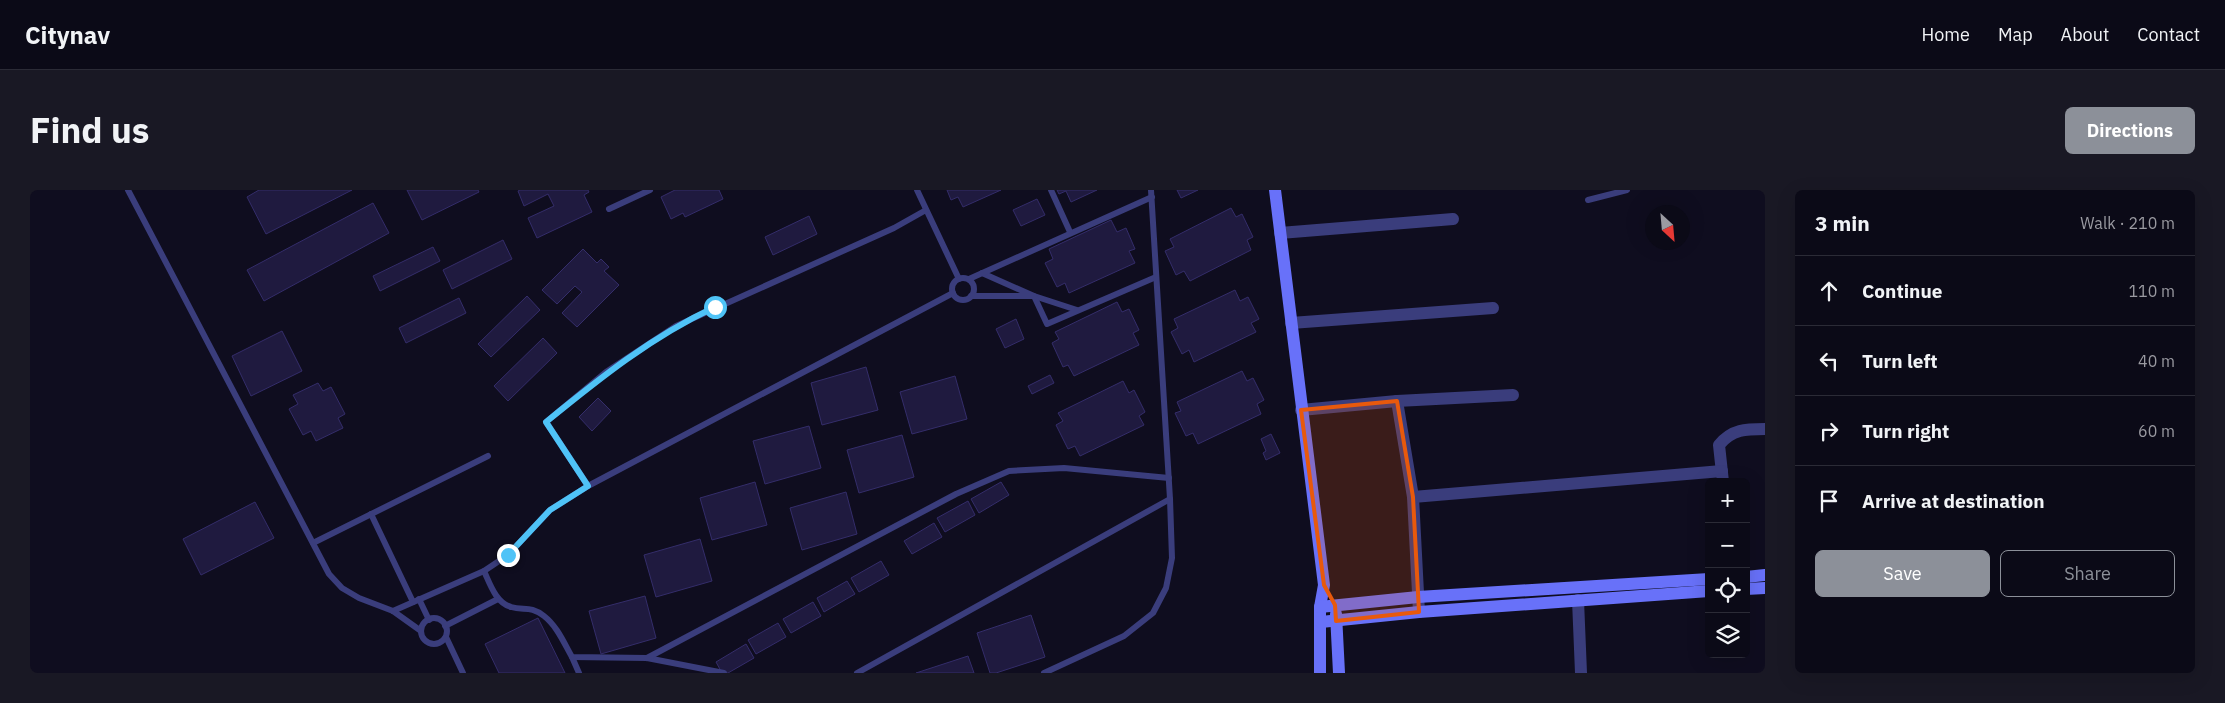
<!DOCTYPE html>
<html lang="en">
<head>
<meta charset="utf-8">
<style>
  :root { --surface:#0b0a17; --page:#191824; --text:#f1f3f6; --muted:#9a9aa1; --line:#2b2b36; --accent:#8c9099 }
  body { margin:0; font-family:"IBM Plex Sans",sans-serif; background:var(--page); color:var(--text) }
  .controls { position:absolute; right:15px; bottom:15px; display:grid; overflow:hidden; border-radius:8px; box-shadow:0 5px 20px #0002 }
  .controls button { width:45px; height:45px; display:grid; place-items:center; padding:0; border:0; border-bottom:1px solid var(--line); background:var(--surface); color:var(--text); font:25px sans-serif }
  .compass { position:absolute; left:1615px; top:15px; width:45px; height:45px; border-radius:50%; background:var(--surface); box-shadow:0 5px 20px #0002; rotate:154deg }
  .stop { position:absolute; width:15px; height:15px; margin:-11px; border:4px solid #4fc3f7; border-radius:50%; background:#fff }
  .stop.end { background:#4fc3f7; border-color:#fff; box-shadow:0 1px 5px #0008 }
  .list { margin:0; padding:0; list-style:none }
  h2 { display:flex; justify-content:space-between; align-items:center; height:65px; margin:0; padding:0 20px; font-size:21px }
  h2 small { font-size:16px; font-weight:400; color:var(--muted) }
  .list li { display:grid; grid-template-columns:32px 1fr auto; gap:15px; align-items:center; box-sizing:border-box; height:70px; padding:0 20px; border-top:1px solid var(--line) }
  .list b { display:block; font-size:19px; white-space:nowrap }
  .list em { font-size:16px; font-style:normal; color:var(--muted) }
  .actions { display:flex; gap:10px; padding:15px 20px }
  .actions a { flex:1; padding:11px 0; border:1px solid var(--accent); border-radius:8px; text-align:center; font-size:18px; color:var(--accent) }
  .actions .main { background:var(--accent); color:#fff }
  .icon { flex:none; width:28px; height:28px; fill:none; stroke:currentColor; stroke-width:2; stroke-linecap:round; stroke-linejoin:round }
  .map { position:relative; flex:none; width:1735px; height:483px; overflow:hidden; border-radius:8px }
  header { display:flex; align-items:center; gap:30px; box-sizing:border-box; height:70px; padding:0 25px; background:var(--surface); border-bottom:1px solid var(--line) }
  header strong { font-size:24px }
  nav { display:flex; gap:28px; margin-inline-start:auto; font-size:18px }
  .intro { display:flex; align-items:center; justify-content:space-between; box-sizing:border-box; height:120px; padding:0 30px }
  h1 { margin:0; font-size:35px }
  .button { padding:12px 22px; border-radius:8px; background:var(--accent); color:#fff; font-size:18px; font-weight:700 }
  main { display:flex; gap:30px; padding:0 30px }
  aside { flex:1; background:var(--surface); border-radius:8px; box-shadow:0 5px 20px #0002 }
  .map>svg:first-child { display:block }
  .building { fill:#1f1a3f; stroke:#342d6a }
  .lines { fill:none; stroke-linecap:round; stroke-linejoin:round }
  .lane { stroke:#3a3d7c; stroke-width:6 }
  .street { stroke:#3a3d7c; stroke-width:12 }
  .secondary { stroke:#6871f9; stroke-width:12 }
  .route { stroke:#4fc3f7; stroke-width:6 }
  .marked { fill:#e8590c; fill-opacity:0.2; stroke:#e8590c; stroke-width:4; stroke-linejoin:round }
</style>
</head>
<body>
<header>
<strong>Citynav</strong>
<nav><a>Home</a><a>Map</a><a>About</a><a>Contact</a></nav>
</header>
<div class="intro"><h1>Find us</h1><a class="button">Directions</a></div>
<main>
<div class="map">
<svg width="1735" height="483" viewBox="0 0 1735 483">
  <rect width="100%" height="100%" fill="#0f0d1f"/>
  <g class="building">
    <path d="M229,0H322L236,44L217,7Z"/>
    <path d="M377,0H448L449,2L392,30Z"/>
    <path d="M490,0H558L559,2L554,5L562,22L507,48L498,28L524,16L518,4L494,16L488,1Z"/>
    <path d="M645,0H689L693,9L655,27L653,23L641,29L631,7Z"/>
    <path d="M917,0H971L933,17L928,7L921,10Z"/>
    <path d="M1027,0H1067L1041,12L1036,1L1029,4Z"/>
    <path d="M1147,0H1168L1151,8Z"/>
    <path d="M1007,9L1015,25L991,36L983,20Z"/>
    <path d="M343,13L359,43L234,111L217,80Z"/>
    <path d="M1201,18L1206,27L1212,24L1223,47L1217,50L1221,60L1160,91L1154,81L1146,85L1135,61L1144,57L1140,49Z"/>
    <path d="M779,26L787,44L743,65L735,47Z"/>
    <path d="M1081,30L1087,42L1096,38L1105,59L1099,61L1105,73L1039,103L1035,93L1027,97L1015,73L1023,69L1019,59Z"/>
    <path d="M473,50L482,69L422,99L413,80Z"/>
    <path d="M403,57L410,71L350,101L343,86Z"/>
    <path d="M553,59L567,73L571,69L579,77L574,81L589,95L547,137L532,123L552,102L545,96L527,114L512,100Z"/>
    <path d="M1205,100L1210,111L1218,107L1229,129L1221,133L1226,142L1164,172L1159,160L1152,164L1141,142L1148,138L1144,129Z"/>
    <path d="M497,106L510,120L461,167L448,154Z"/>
    <path d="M429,108L436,123L376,153L369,138Z"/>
    <path d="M1087,112L1092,122L1099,119L1109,140L1103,143L1109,155L1044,186L1038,175L1033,177L1022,153L1029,149L1025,142Z"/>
    <path d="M986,129L994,149L975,158L966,139Z"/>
    <path d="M252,141L272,181L221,206L202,166Z"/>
    <path d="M513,148L527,163L478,211L464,196Z"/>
    <path d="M836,177L848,220L792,235L781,193Z"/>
    <path d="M1212,181L1217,191L1223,188L1234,210L1227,214L1231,224L1168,254L1163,243L1156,246L1145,223L1151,221L1147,212Z"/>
    <path d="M1020,185L1024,193L1002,204L998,196Z"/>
    <path d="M925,186L937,229L882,244L870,202Z"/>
    <path d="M1093,191L1099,203L1104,200L1115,222L1109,226L1114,235L1050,266L1045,256L1038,259L1026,235L1033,231L1028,223Z"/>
    <path d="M288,193L293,201L301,197L315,224L308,228L313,238L286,251L281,241L273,245L259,219L268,214L263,205Z"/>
    <path d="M568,208L581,221L562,241L549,227Z"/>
    <path d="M779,236L791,278L735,294L723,251Z"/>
    <path d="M1241,244L1250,263L1236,270L1233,263L1236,261L1231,249Z"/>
    <path d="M872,245L884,287L829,303L817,260Z"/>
    <path d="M725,292L737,335L682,350L670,308Z"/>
    <path d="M971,292L979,305L949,323L941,309Z"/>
    <path d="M816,302L827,344L772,360L760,318Z"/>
    <path d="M938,311L945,325L915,342L907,328Z"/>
    <path d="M225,312L244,348L171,385L153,349Z"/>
    <path d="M904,333L912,347L882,364L874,351Z"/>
    <path d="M670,349L682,391L626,407L614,365Z"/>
    <path d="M851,371L859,385L829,402L821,388Z"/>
    <path d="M817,391L825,404L794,422L787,408Z"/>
    <path d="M615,406L626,448L571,464L559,421Z"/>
    <path d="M783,412L791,426L761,443L753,429Z"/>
    <path d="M1001,425L1015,467L966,483H960L947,443Z"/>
    <path d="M508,428L535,483H469L455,454Z"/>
    <path d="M748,433L756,447L726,464L718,450Z"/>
    <path d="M716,454L724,468L698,483H692L686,472Z"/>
    <path d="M938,466L944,483H886Z"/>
  </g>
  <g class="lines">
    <g class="lane">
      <path d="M98,0L299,384L312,398L329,408L363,421L391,441"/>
      <path d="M887,0L929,89"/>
      <path d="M1021,0L1040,42"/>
      <path d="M1558,10L1597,0"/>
      <path d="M579,19L620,0"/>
      <path d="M952,83L1004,106L1047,120"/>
      <circle cx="933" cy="99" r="11"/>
      <path d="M939,89L1122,7"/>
      <path d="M941,106H1004L1017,134L1126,87"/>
      <path d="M558,296L923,103"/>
      <path d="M341,324L383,412"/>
      <path d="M283,353L458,266"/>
      <path d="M454,381C460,394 466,413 481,417C494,421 500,415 514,426C527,436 534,453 542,467L617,468L694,483"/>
      <path d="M389,409L399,430"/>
      <path d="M363,421L454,381L478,365L520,320L558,296L516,232L576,182L646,136L864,38L896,20"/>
      <circle cx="404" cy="441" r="13"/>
      <path d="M415,436L468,409"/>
      <path d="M416,447L433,483"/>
      <path d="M542,467L549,483"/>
      <path d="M617,468L926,304L979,281L1034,278L1139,288"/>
      <path d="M827,483L1140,309"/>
      <path d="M1014,483L1094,446L1123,423L1136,398L1142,368L1140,309L1121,0"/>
    </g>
    <g class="street">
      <path d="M1250,43L1423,29"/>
      <path d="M1261,133L1463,118"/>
      <path d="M1367,211L1383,307L1389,422"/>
      <path d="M1271,220L1367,211L1483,205"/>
      <path d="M1693,292L1689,255C1702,239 1716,239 1735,239"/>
      <path d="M1383,307L1692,281"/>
      <path d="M1548,410L1551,483"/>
    </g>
    <g class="secondary">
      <path d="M1245,0L1294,395L1290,417V483"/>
      <path d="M1716,387L1735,385"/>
      <path d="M1716,399L1735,398"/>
      <path d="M1290,417L1388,407L1679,389"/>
      <path d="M1306,424L1309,483"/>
      <path d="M1291,432L1389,422L1679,401"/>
    </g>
  </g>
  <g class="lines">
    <path class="route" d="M478,365L520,320L558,296L516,232C570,188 621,147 685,117"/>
  </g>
  <path class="marked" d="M1367,211L1383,307L1389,422L1306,431L1305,415L1294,395L1271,220Z"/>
</svg>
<div class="controls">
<button>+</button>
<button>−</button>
<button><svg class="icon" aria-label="locate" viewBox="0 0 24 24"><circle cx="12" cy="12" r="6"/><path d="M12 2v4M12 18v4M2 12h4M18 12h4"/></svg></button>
<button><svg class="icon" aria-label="layers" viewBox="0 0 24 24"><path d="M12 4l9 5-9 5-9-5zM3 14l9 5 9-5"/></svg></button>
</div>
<svg class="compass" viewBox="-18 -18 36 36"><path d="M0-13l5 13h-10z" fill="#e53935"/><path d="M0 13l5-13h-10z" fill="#9a9aa1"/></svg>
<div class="stop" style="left:685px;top:117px"></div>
<div class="stop end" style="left:478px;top:365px"></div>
</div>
<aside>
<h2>3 min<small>Walk · 210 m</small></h2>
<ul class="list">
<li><svg class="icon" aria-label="ahead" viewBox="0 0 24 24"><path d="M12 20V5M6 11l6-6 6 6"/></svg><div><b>Continue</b></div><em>110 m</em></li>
<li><svg class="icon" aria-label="left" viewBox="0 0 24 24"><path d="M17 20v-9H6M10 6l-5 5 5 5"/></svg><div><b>Turn left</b></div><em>40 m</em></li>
<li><svg class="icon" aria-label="right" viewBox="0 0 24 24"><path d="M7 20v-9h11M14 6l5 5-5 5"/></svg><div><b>Turn right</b></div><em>60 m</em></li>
<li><svg class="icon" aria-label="arrive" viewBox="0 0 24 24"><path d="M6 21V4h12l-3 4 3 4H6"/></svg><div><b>Arrive at destination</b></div></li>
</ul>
<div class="actions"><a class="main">Save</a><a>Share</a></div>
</aside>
</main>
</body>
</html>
